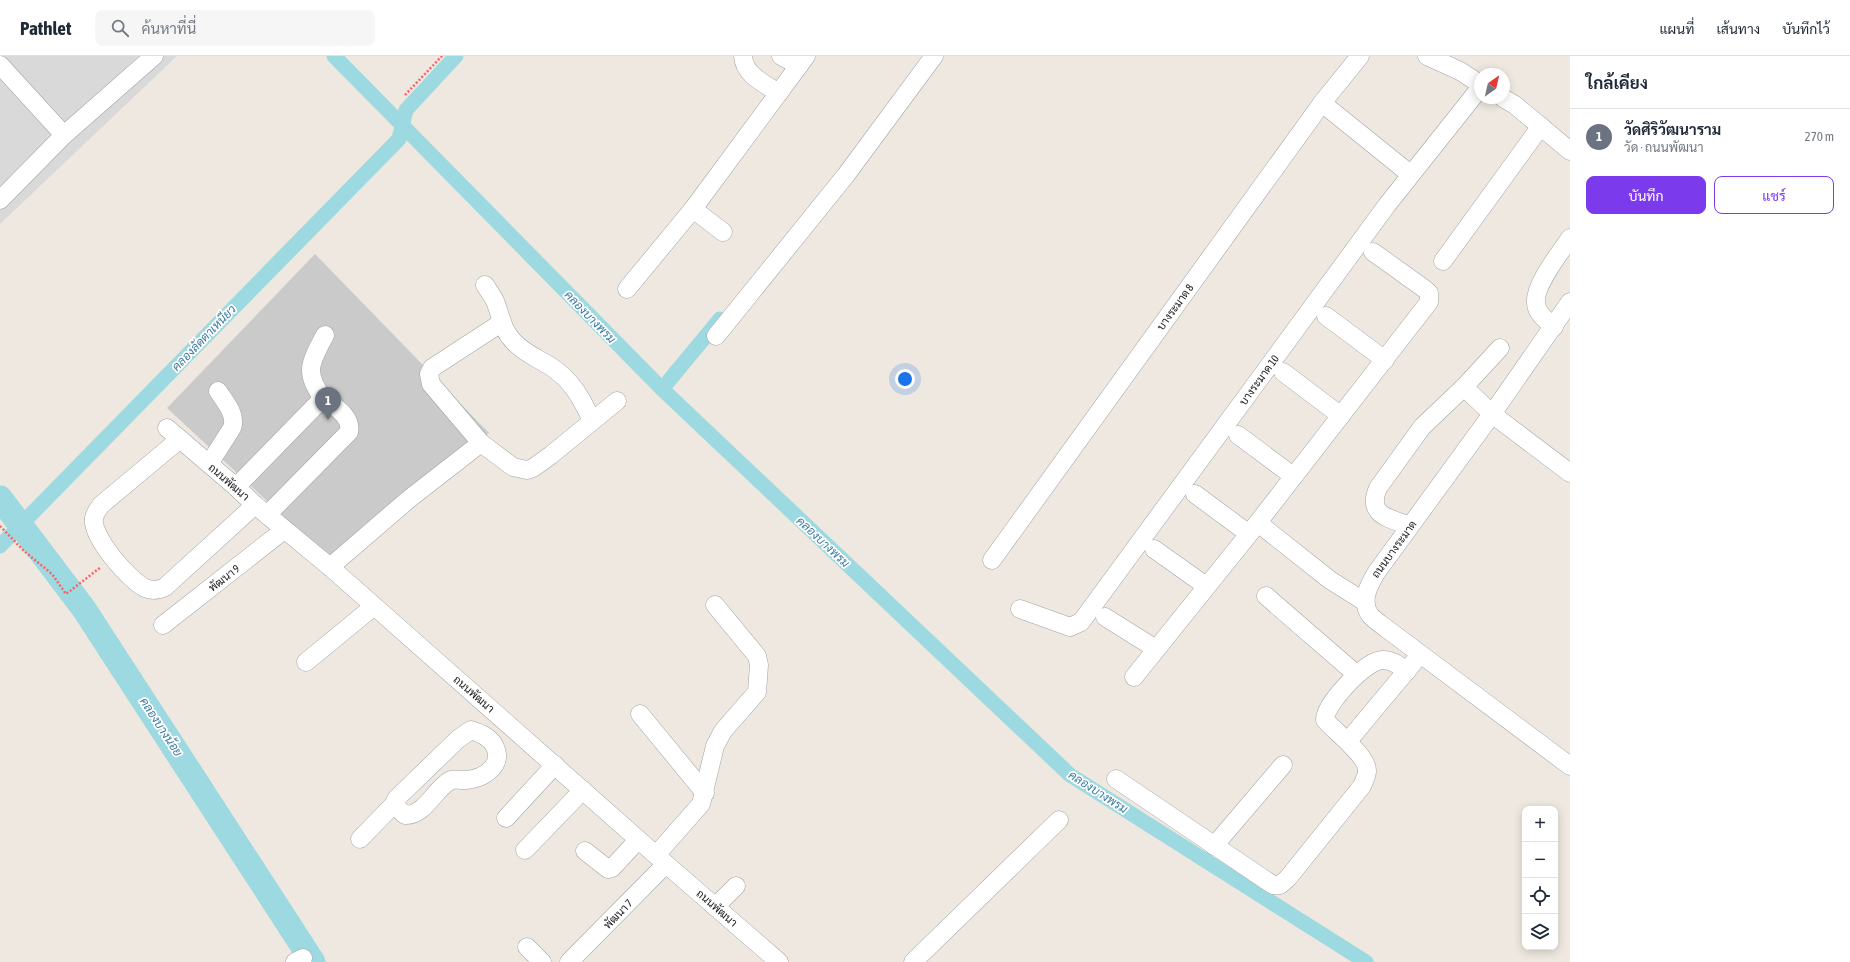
<!DOCTYPE html>
<html lang="th">
<head>
<meta charset="utf-8">
<style>
  :root { --surface:#fff; --page:#f6f6f7; --text:#1f2937; --muted:#747a83; --line:#e0e1e3; --accent:#7c3aed }
  body { margin:0; font-family:"Asap Condensed",Sarabun,sans-serif; background:var(--page); color:var(--text) }
  .controls { position:absolute; right:12px; bottom:12px; display:grid; overflow:hidden; border-radius:8px; box-shadow:0 2px 10px #0003 }
  .controls button { width:36px; height:36px; display:grid; place-items:center; padding:0; border:0; border-bottom:1px solid var(--line); background:var(--surface); color:var(--text); font:20px sans-serif }
  .compass { position:absolute; left:1474px; top:12px; width:36px; height:36px; border-radius:50%; background:var(--surface); box-shadow:0 2px 10px #0003; rotate:34deg }
  .you { position:absolute; left:905px; top:323px; width:14px; height:14px; margin:-10px; border:3px solid #fff; border-radius:50%; background:#1a73e8; box-shadow:0 0 0 6px #1a73e833 }
  .badge { display:grid; place-items:center; width:26px; height:26px; border-radius:50%; background:var(--accent); color:#fff; font-size:13px; font-weight:700 }
  .pin { position:absolute; translate:-50% -33px; filter:drop-shadow(0 1px 2px #0008) }
  .pin::after { content:''; position:absolute; top:21px; width:14px; height:12px; background:inherit; clip-path:polygon(0 0,100% 0,50% 100%) }
  .list { margin:0; padding:0; list-style:none }
  h2 { display:flex; justify-content:space-between; align-items:center; height:52px; margin:0; padding:0 16px; font-size:17px }
  h2 small { font-size:13px; font-weight:400; color:var(--muted) }
  .list li { display:grid; grid-template-columns:26px 1fr auto; gap:12px; align-items:center; box-sizing:border-box; height:56px; padding:0 16px; border-top:1px solid var(--line) }
  .list b { display:block; font-size:15px; white-space:nowrap }
  .list p { margin:0; font-size:13px; white-space:nowrap; color:var(--muted) }
  .list em { font-size:13px; font-style:normal; color:var(--muted) }
  .actions { display:flex; gap:8px; padding:12px 16px }
  .actions a { flex:1; padding:9px 0; border:1px solid var(--accent); border-radius:8px; text-align:center; font-size:14px; color:var(--accent) }
  .actions .main { background:var(--accent); color:#fff }
  .icon { flex:none; width:22px; height:22px; fill:none; stroke:currentColor; stroke-width:2; stroke-linecap:round; stroke-linejoin:round }
  .map { position:relative; flex:none; width:1570px; height:906px; overflow:hidden }
  header { display:flex; align-items:center; gap:24px; box-sizing:border-box; height:56px; padding:0 20px; background:var(--surface); border-bottom:1px solid var(--line) }
  header strong { font-size:19px }
  nav { display:flex; gap:22px; margin-inline-start:auto; font-size:14px }
  .search { width:280px; height:36px; background:var(--page); display:flex; align-items:center; gap:10px; box-sizing:border-box; padding:0 14px; border-radius:8px; color:var(--muted); font-size:15px }
  main { display:flex }
  aside { flex:1; background:var(--surface) }
  .map>svg:first-child { display:block }
  .residential { fill:#dad9d9 }
  .religious { fill:#cacaca }
  .lines { fill:none; stroke-linecap:round; stroke-linejoin:round }
  .canal { stroke:#9cd9e0; stroke-width:15 }
  .river { stroke:#9cd9e0; stroke-width:25 }
  .minor-casing { stroke:#a3a3a3; stroke-width:19 }
  .path { stroke:#ff6064; stroke-width:2.5; stroke-dasharray:2 2; stroke-linecap:butt }
  .minor { stroke:#fff; stroke-width:18 }
  .labels { text-anchor:middle; stroke-width:3.5; stroke-linejoin:round; paint-order:stroke }
  .street-label { font-size:11px; fill:#1c1c1c; stroke:#fff }
  .water-label { font-size:12px; font-style:italic; fill:#3c7ca2; stroke:#fff }
</style>
</head>
<body>
<header>
<strong>Pathlet</strong>
<div class="search"><svg class="icon" aria-label="search" viewBox="0 0 24 24"><circle cx="10" cy="10" r="6"/><path d="M15 15l6 6"/></svg>ค้นหาที่นี่</div>
<nav><a>แผนที่</a><a>เส้นทาง</a><a>บันทึกไว้</a></nav>
</header>
<main>
<div class="map">
<svg width="1570" height="906" viewBox="0 0 1570 906">
  <rect width="100%" height="100%" fill="#eee8e0"/>
  <path class="residential" d="M0,0H177L0,168Z"/>
  <path class="religious" d="M315,198L489,377L339,512L167,352Z"/>
  <g class="lines">
    <g class="canal">
      <path d="M334,0L662,333L1070,719L1366,906"/>
      <path d="M662,333L720,263"/>
      <path d="M0,490L399,83L406,54L456,0"/>
    </g>
    <path class="river" d="M0,442L84,553L313,906"/>
    <defs>
      <g id="minor">
        <path d="M743,0C744,19 765,28 779,37"/>
        <path d="M781,0L799,10"/>
        <path d="M1427,0L1460,15L1480,28"/>
        <path d="M0,9L64,79"/>
        <path d="M1503,42L1515,49L1570,95"/>
        <path d="M1322,47L1410,118"/>
        <path d="M0,144L64,79L154,0"/>
        <path d="M693,153L723,176"/>
        <path d="M1443,205L1541,70"/>
        <path d="M485,229C488,234 492,239 495,245C501,260 502,274 514,286C524,297 537,302 550,310C572,324 582,343 592,365"/>
        <path d="M627,233L693,153L806,0"/>
        <path d="M1570,246L1492,358L1376,517C1369,529 1360,545 1370,559C1374,564 1382,569 1387,573L1570,710"/>
        <path d="M1326,260L1385,304"/>
        <path d="M1554,271C1547,265 1536,257 1536,247C1534,229 1560,197 1570,182"/>
        <path d="M716,280L846,119L934,0"/>
        <path d="M1283,316L1341,360"/>
        <path d="M1464,331L1492,358L1570,417"/>
        <path d="M323,342C303,316 311,306 325,279"/>
        <path d="M167,372L236,431L255,449L330,511L666,808L779,906"/>
        <path d="M1238,379L1293,420"/>
        <path d="M180,383L101,449C98,453 95,457 94,462C91,481 129,524 145,532C152,535 159,534 165,531L255,449"/>
        <path d="M481,387L431,328L429,318L432,312L501,267"/>
        <path d="M209,408L232,372C237,359 225,346 218,335"/>
        <path d="M236,431L323,342C335,351 352,360 349,376L267,459"/>
        <path d="M1195,438L1249,478"/>
        <path d="M1258,467L1330,524L1365,546"/>
        <path d="M1410,470C1390,462 1366,460 1378,432L1422,371L1464,331L1500,292"/>
        <path d="M1154,493L1206,530"/>
        <path d="M992,504L1322,47L1360,0"/>
        <path d="M330,511L409,443L481,387L513,411L527,414L533,412L551,399L617,345"/>
        <path d="M1266,540L1356,618"/>
        <path d="M1020,553L1070,571L1081,566L1387,149L1480,32"/>
        <path d="M1105,561L1156,593"/>
        <path d="M163,569L284,474"/>
        <path d="M306,606L373,551"/>
        <path d="M1134,621L1249,478L1429,246V237L1426,234L1373,196"/>
        <path d="M640,658L705,737"/>
        <path d="M471,674C480,677 491,681 495,691C498,697 498,702 495,708C488,719 476,724 463,724C459,724 454,723 451,724C434,733 425,760 405,759C400,754 394,751 396,743L458,683Z"/>
        <path d="M1348,685L1414,606"/>
        <path d="M1116,723L1264,823L1273,829H1280L1288,822L1362,730C1364,725 1367,720 1367,715C1368,700 1334,675 1325,664C1325,648 1365,605 1382,604C1391,603 1400,610 1407,615"/>
        <path d="M506,762L555,709"/>
        <path d="M360,783L395,747"/>
        <path d="M1214,790L1283,709"/>
        <path d="M525,794L583,734"/>
        <path d="M585,795L608,813L612,812L638,784"/>
        <path d="M656,799L701,748L715,690L723,675L757,636L759,609L757,600L715,549"/>
        <path d="M715,851L736,830"/>
        <path d="M527,891L542,906"/>
        <path d="M295,906L303,902"/>
        <path d="M569,906L666,808"/>
        <path d="M913,906L1059,764"/>
      </g>
    </defs>
    <use href="#minor" class="minor-casing"/>
    <g class="path">
      <path d="M405,39L442,0"/>
      <path d="M0,470L24,495L52,518L66,538L101,511"/>
    </g>
    <use href="#minor" class="minor"/>
  </g>
  <g class="labels">
    <g class="street-label">
      <text transform="translate(1175 251) rotate(-54)" y="4">บางระมาด 8</text>
      <text transform="translate(1259 324) rotate(-54)" y="4">บางระมาด 10</text>
      <text transform="translate(229 426) rotate(41)" y="4">ถนนพัฒนา</text>
      <text transform="translate(1394 493) rotate(-54)" y="4">ถนนบางระมาด</text>
      <text transform="translate(224 522) rotate(-38)" y="4">พัฒนา 9</text>
      <text transform="translate(474 638) rotate(41)" y="4">ถนนพัฒนา</text>
      <text transform="translate(717 852) rotate(41)" y="4">ถนนพัฒนา</text>
      <text transform="translate(618 858) rotate(-46)" y="4">พัฒนา 7</text>
    </g>
    <g class="water-label">
      <text transform="translate(590 261) rotate(46)" y="4">คลองบางพรม</text>
      <text transform="translate(204 282) rotate(-46)" y="4">คลองลัดตาเหนียว</text>
      <text transform="translate(823 486) rotate(43)" y="4">คลองบางพรม</text>
      <text transform="translate(161 671) rotate(57)" y="4">คลองบางน้อย</text>
      <text transform="translate(1098 736) rotate(33)" y="4">คลองบางพรม</text>
    </g>
  </g>
</svg>
<div class="controls">
<button>+</button>
<button>−</button>
<button><svg class="icon" aria-label="locate" viewBox="0 0 24 24"><circle cx="12" cy="12" r="6"/><path d="M12 2v4M12 18v4M2 12h4M18 12h4"/></svg></button>
<button><svg class="icon" aria-label="layers" viewBox="0 0 24 24"><path d="M12 4l9 5-9 5-9-5zM3 14l9 5 9-5"/></svg></button>
</div>
<svg class="compass" viewBox="-18 -18 36 36"><path d="M0-13l5 13h-10z" fill="#e53935"/><path d="M0 13l5-13h-10z" fill="#747a83"/></svg>
<div class="you"></div>
<div class="pin badge" style="left:328px;top:364px;background:#6b7280">1</div>
</div>
<aside>
<h2>ใกล้เคียง<small></small></h2>
<ul class="list">
<li><span class="badge" style="background:#6b7280">1</span><div><b>วัดศิริวัฒนาราม</b><p>วัด · ถนนพัฒนา</p></div><em>270 m</em></li>
</ul>
<div class="actions"><a class="main">บันทึก</a><a>แชร์</a></div>
</aside>
</main>
</body>
</html>
